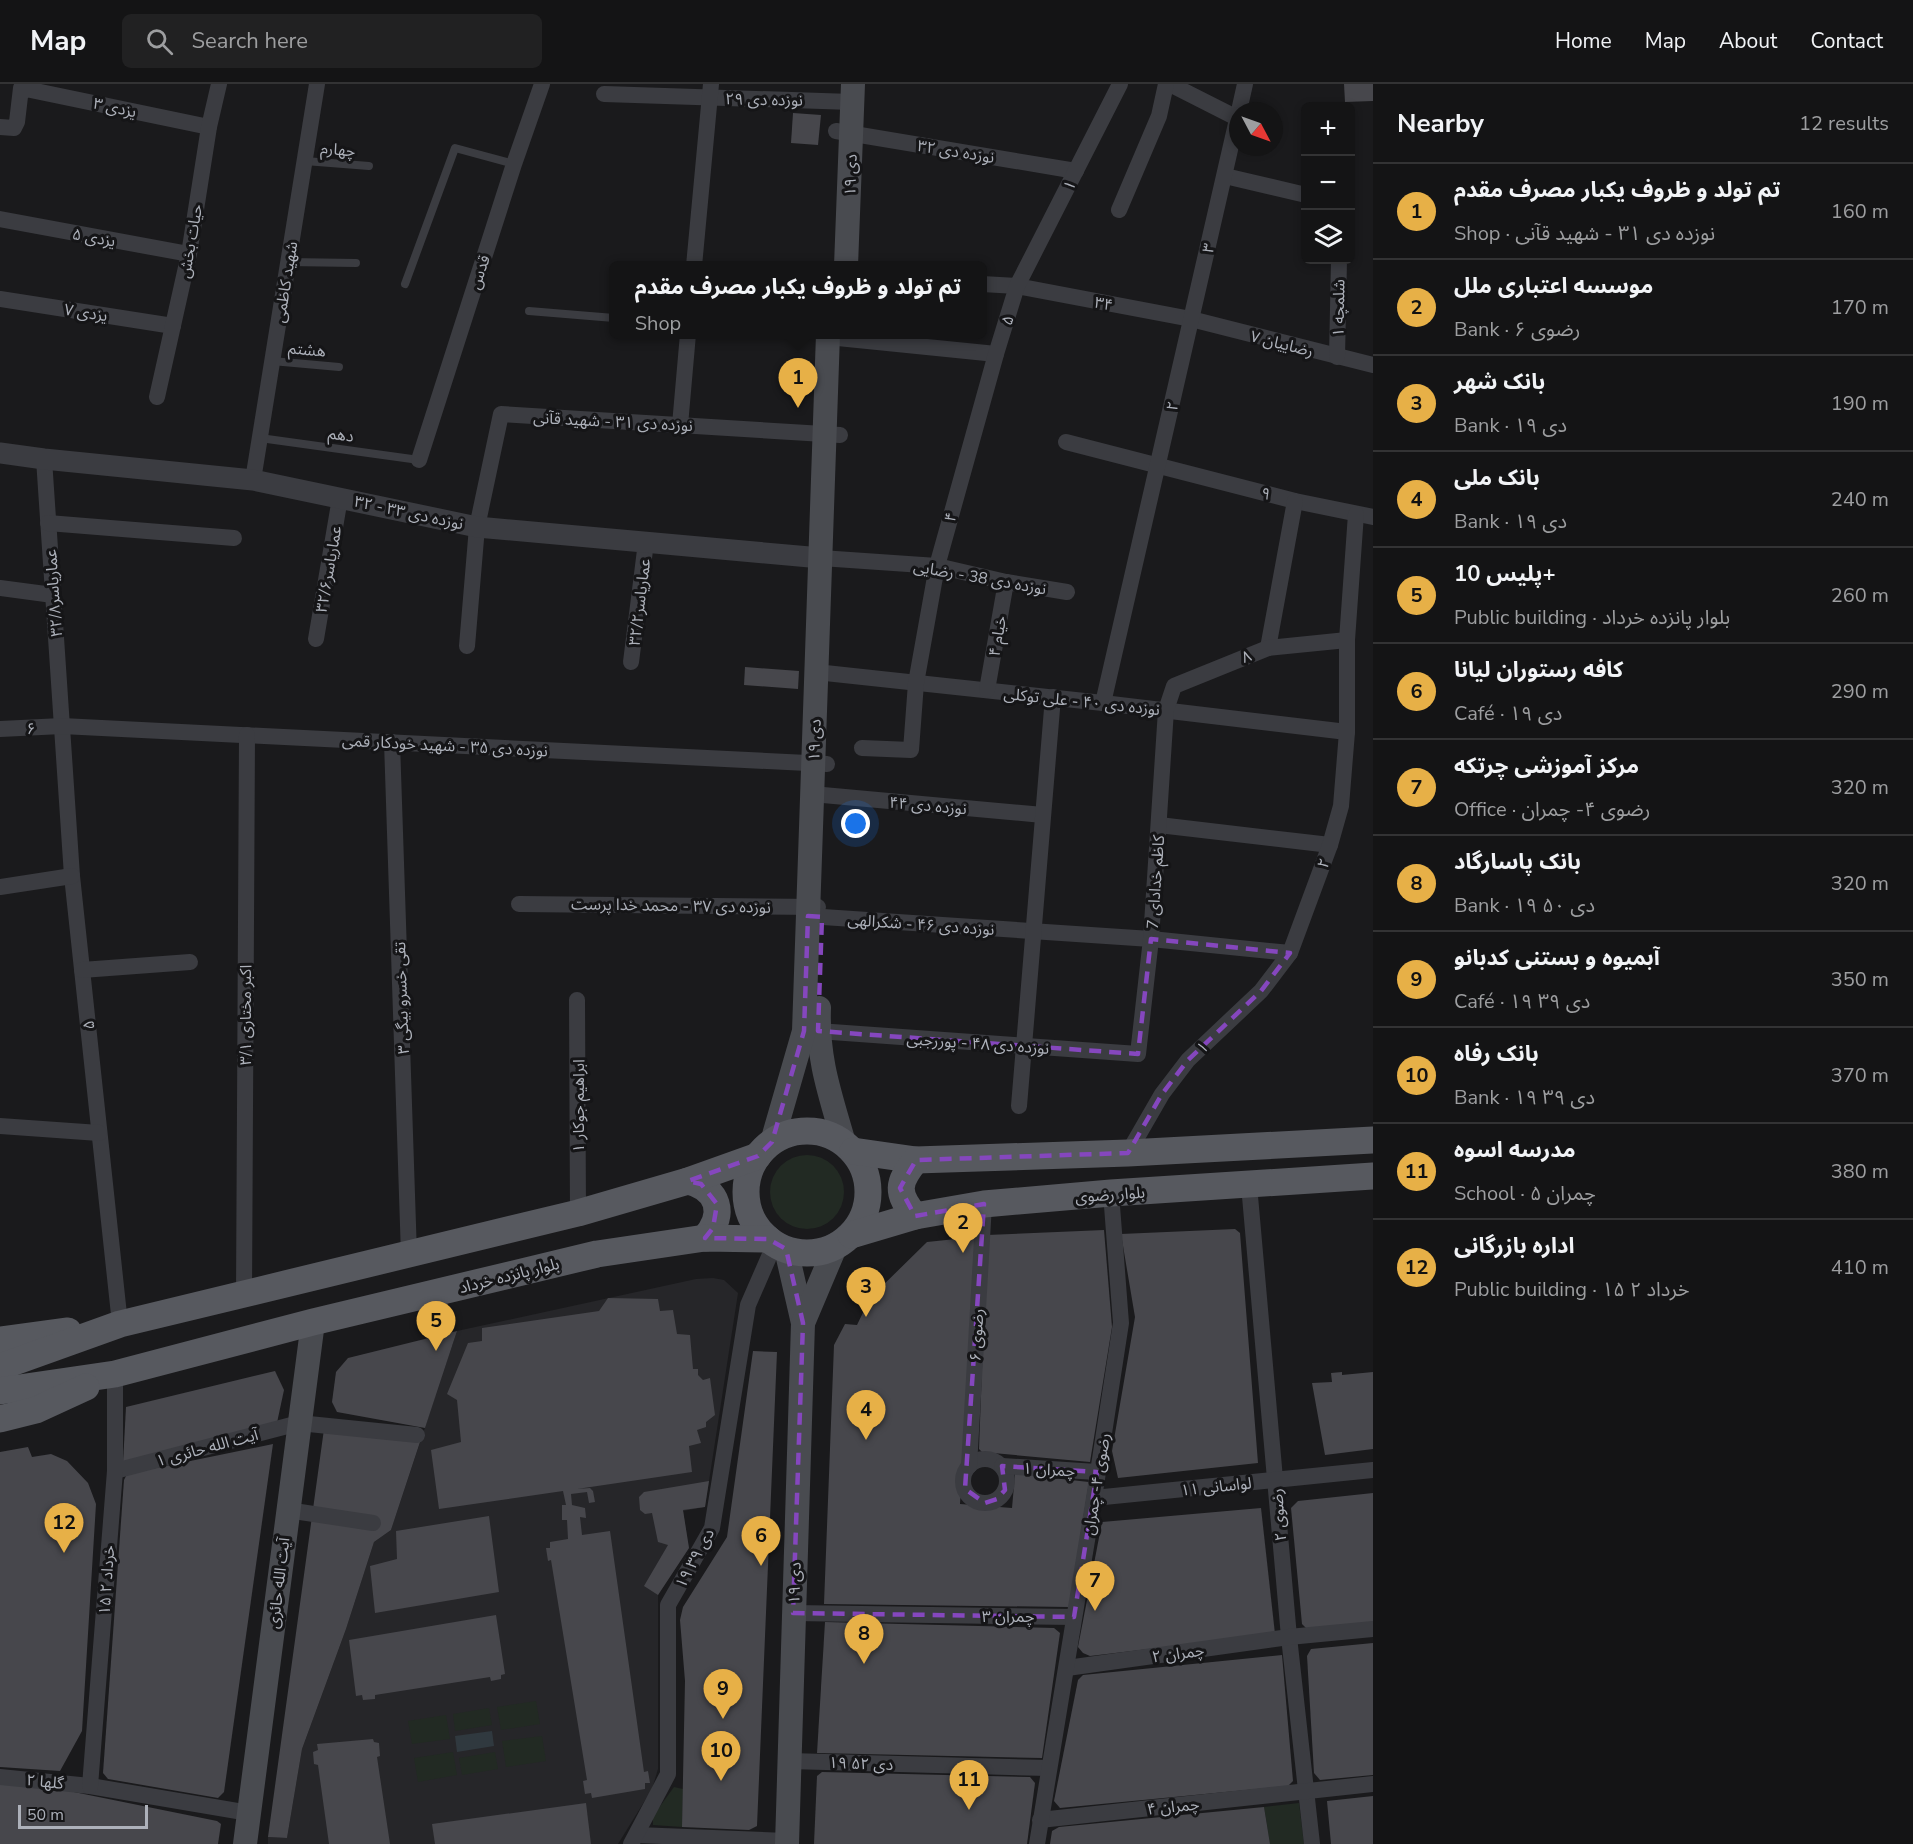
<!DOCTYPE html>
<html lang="en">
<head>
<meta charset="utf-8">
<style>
  :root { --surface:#141415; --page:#212122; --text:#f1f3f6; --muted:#9d9ea0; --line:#333334; --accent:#e7b047 }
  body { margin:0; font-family:"Nunito Sans","Noto Sans Arabic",sans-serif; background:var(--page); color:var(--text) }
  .controls { position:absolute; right:18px; top:18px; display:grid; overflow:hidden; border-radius:9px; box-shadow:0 3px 9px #0003 }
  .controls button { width:54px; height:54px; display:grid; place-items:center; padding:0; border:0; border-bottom:2px solid var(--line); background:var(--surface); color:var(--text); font:30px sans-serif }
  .compass { position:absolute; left:1229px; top:18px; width:54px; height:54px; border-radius:50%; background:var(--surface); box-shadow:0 3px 9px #0003; rotate:131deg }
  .scale { position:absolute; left:18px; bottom:15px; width:130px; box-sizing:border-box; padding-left:6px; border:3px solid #adb1ba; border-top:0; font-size:16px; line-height:21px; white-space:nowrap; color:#adb1ba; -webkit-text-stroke:4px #151517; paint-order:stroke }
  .you { position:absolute; left:856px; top:740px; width:21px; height:21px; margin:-15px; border:4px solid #fff; border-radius:50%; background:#1a73e8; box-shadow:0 0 0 9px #1a73e833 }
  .badge { display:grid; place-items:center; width:39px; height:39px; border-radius:50%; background:var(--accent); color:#111; font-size:20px; font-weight:700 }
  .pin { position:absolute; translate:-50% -50px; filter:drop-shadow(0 2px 3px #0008) }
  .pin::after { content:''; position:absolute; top:32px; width:21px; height:18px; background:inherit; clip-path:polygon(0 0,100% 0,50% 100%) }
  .popup { position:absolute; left:609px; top:177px; width:378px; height:78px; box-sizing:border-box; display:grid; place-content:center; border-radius:9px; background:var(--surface); filter:drop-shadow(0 2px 4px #0005); font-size:20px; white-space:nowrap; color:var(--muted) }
  .popup b { font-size:22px; color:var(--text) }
  .popup::after { content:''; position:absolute; left:50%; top:100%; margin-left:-12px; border:12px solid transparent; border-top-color:var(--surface) }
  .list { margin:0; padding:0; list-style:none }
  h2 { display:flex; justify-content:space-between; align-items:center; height:78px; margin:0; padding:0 24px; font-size:26px }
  h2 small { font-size:20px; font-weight:400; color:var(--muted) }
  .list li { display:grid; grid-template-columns:39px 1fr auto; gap:18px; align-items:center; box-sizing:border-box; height:96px; padding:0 24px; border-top:2px solid var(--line) }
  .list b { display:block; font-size:22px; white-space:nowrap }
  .list p { margin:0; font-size:20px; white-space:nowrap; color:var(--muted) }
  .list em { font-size:20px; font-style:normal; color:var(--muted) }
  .icon { flex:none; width:33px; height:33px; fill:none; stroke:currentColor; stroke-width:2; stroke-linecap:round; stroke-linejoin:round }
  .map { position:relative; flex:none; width:1373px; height:1760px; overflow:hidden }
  header { display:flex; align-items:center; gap:36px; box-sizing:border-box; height:84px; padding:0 30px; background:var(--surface); border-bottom:2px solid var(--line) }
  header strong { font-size:28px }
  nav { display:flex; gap:33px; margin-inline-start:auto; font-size:21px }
  .search { width:420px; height:54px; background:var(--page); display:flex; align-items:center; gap:15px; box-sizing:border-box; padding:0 21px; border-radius:9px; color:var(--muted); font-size:22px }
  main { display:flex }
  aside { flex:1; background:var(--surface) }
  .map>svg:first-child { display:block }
  .built { fill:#262629 }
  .green { fill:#222a23 }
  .water { fill:#30393f }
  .building { fill:#47474c }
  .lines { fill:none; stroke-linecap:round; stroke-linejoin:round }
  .service { stroke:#3b3c41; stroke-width:8 }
  .minor { stroke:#3b3c41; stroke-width:16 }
  .tertiary { stroke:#3b3c41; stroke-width:21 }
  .secondary { stroke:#494b50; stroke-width:24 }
  .primary { stroke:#57595f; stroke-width:27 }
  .marked { fill:none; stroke:#8547be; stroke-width:4.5; stroke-dasharray:12 8; stroke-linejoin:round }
  .labels { text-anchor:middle; stroke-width:6; stroke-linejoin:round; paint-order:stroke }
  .street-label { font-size:16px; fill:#adb1ba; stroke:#151517 }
</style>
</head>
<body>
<header>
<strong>Map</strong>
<div class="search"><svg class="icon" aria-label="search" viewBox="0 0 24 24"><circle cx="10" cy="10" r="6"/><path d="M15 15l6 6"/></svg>Search here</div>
<nav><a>Home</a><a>Map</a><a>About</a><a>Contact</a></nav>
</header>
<main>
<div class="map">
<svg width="1373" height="1760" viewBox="0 0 1373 1760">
  <rect width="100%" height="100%" fill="#1a1a1c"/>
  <path class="built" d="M713,1194L724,1196L738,1209L705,1423L683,1427L689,1464L658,1511V1685L652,1705L618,1760H268V1753L287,1754L302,1665L346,1545L374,1458L391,1446L457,1247L696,1195Z"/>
  <g class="green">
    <circle cx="807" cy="1108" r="37"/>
    <path d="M536,1617L540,1640L501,1646L497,1623Z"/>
    <path d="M489,1624L492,1641L455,1647L453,1630Z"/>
    <path d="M446,1631L450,1655L412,1660L408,1637Z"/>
    <path d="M542,1652L546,1677L506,1683L502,1657Z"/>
    <path d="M453,1668L457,1691L418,1698L414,1674Z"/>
    <path d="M495,1668L498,1685L462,1691L459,1674Z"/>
    <path d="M674,1703L683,1705L682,1743L653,1741V1732Z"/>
    <path d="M1299,1719L1304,1760H1270L1264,1723Z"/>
  </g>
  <path class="water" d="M492,1647L494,1662L457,1668L455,1652Z"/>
  <g class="building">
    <path d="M1344,0H1373V17L1345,18Z"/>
    <path d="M793,29L821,31L818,61L791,59Z"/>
    <path d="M745,583L799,587L798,605L744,601Z"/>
    <path d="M1235,1145L1240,1149L1258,1379L1118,1394L1112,1367L1135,1233L1121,1150Z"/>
    <path d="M1104,1146L1112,1243L1090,1378L982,1368L979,1365L987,1151Z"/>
    <path d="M975,1153L960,1420L1012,1424L1015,1390L1089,1398L1069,1523L824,1520L834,1261L845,1240L857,1241L870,1214L927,1158Z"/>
    <path d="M608,1214L658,1215L660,1227L673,1226L677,1250L690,1251L693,1285H698V1291L703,1296L710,1294L715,1331L706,1338V1343L697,1346L701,1359L689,1362L692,1388L577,1405L590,1404L593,1407L595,1418L589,1419L587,1408L571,1410L572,1421L585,1424L586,1434L580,1433L582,1451L610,1447L644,1688L648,1687L650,1699H645V1705L592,1714L591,1709L585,1710L583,1697L587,1696L551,1476L548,1477L546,1464H550V1458L568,1455L567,1436H562V1421H566L563,1407L439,1425L431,1366L461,1358L457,1316L447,1310L468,1259L482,1257V1244L599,1227Z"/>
    <path d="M457,1247L425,1344L337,1328L332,1318L336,1288L348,1274Z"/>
    <path d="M753,1267L777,1268L757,1742L749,1746L682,1743L685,1597L680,1536L683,1523L727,1453Z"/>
    <path d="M275,1287L284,1306L275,1348L123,1379L126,1323Z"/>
    <path d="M1342,1288V1291L1373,1288V1365L1325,1371L1312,1299L1332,1298L1331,1289Z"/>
    <path d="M324,1345L420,1358L391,1446L374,1458L346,1545L302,1665L287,1754L268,1753Z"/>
    <path d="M273,1360L224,1708L218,1714L108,1695L103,1689L124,1396L127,1390Z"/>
    <path d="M28,1363L32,1373L51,1370L67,1377L88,1399L96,1420L82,1647L60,1687L0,1683V1368Z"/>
    <path d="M709,1397L705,1423L683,1426L689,1464L658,1511L644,1502L668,1461L658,1458L652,1429L645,1430L640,1426L639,1413L644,1408Z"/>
    <path d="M1373,1409V1539L1307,1545L1302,1540L1291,1424L1298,1417Z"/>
    <path d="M1261,1424L1275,1550L1090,1572L1083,1569L1078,1563L1102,1438Z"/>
    <path d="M489,1432L499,1508L375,1529L370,1482L397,1475L396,1447Z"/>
    <path d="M496,1531L505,1590L501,1591V1595L491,1597L490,1593L375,1611V1615L363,1616L362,1611L356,1612L349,1556Z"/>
    <path d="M825,1538L1054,1544L1060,1549L1042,1674L817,1669Z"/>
    <path d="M1373,1559V1691L1320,1696L1314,1689L1307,1572L1311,1565Z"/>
    <path d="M1282,1571L1293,1697L1288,1702L1060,1724L1054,1717L1078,1596L1083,1591Z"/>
    <path d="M373,1655L374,1658L379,1659L380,1672L377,1673L390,1760H329L318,1681L314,1680L313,1668L318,1666L317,1660Z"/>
    <path d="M822,1688L1030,1693L1035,1699L1027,1760H814L817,1692Z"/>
    <path d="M0,1700L64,1706L217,1737L221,1740L218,1760H0Z"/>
    <path d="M1373,1712V1760H1331L1327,1717Z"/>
    <path d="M586,1719L591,1760H435L432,1740Z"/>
    <path d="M1264,1723L1270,1760H1050L1052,1747L1059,1743Z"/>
  </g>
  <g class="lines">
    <g class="service">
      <path d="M305,77L369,82"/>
      <path d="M288,178L356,179"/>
      <path d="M405,200L455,64L514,80"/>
      <path d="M529,227L614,234"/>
      <path d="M272,277L339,283"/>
      <path d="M260,354L419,376"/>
    </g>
    <g class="minor">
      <path d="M1170,0L1237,34"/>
      <path d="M604,10L852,18"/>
      <path d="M1239,27L1245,0"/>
      <path d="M0,43L14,44L17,38L21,4L209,43"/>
      <path d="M836,47L1076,87"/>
      <path d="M1225,92L1306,111"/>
      <path d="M1119,126L1159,32L1166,0"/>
      <path d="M0,135L189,170"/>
      <path d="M694,182L711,0"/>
      <path d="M982,200L1017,202L1191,235L1373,281"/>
      <path d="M0,215L173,242"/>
      <path d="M828,253L996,270"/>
      <path d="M1337,273L1339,176"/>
      <path d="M157,313L189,170L209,43L219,0"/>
      <path d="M680,341L688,250"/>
      <path d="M1066,358L1295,417L1373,433"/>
      <path d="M44,375L72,792L120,1240"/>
      <path d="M419,376L514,80L542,0"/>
      <path d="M253,396L317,0"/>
      <path d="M48,439L234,454"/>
      <path d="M821,474L937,482L1006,498L1067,508"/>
      <path d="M0,504L53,511"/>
      <path d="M316,555L340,414"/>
      <path d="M467,562L477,443L501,330L840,351"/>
      <path d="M1268,564L1295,417"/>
      <path d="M631,578L646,458"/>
      <path d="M816,588L1103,619L1347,648"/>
      <path d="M987,606L1006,498"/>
      <path d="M1103,619L1238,31"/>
      <path d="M0,645L62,642L827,680"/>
      <path d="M392,658L409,1171"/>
      <path d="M862,664L911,666L916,599L937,482L996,270L1017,202L1120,0"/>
      <path d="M812,710L1043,731"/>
      <path d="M1159,741L1330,761"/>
      <path d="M0,803L72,792"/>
      <path d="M519,820L818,823"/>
      <path d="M808,832L1151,855L1290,869"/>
      <path d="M82,886L190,878"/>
      <path d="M577,916L578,1129"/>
      <path d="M818,947L1138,970L1151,855L1166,626L1174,602L1268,564L1347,556"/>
      <path d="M1019,1022L1053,613"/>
      <path d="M0,1042L99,1049"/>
      <path d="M1128,1069L1162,1010L1188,976L1261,907L1290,869L1330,761L1341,722L1347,648V556L1356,430"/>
      <path d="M1249,1101L1289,1553L1312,1760"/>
      <path d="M244,1211L247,651"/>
      <circle cx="985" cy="1397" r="22"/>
      <path d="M969,1382L984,1120"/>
      <path d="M1002,1382L1097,1388"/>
      <path d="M115,1387L299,1339L417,1351"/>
      <path d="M1094,1414L1373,1386"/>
      <path d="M287,1426L373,1439"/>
      <path d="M793,1529L1074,1533"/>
      <path d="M1067,1584L1289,1553L1373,1545"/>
      <path d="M789,1677L1048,1684"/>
      <path d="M0,1693L90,1702L249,1729"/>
      <path d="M90,1702L115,1387V1290"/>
      <path d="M1040,1736L1373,1700"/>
      <path d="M637,1751L787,1757"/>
      <path d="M631,1760L668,1690V1521L712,1444L748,1221L775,1159"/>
      <path d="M1037,1760L1094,1414L1121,1239L1111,1109"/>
    </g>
    <path class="tertiary" d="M0,369L44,375L253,396L477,443L821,474"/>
    <g class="secondary">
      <path d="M846,182L853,0"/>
      <path d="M819,924C817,975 830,1010 844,1059"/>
      <path d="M772,1058L804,947L828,250"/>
      <path d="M786,1165L803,1239L787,1760"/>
      <path d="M803,1239L836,1161"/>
      <path d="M245,1760L313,1238"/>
    </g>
    <g class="primary">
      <circle cx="807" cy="1108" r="61"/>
      <path d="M853,1067L916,1076L1128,1069L1373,1056"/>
      <path d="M688,1097C719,1105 726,1130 705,1154"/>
      <path d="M915,1132C896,1109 897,1099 916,1076"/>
      <path d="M851,1151L915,1132L984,1120L1111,1109L1373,1092"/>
      <path d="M0,1256L68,1247"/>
      <path d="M0,1283L120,1240L578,1129L688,1097L758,1072"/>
      <path d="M0,1307L115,1290L313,1238L597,1170L705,1154L768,1155"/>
      <path d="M0,1335L36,1326L86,1303"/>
    </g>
  </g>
  <path class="marked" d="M808,832L822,833L818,947L1138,970L1151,855L1290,869L1261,907L1188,976L1162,1010L1128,1069L916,1076L900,1104L915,1132L984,1120L965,1405L985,1419L997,1415L1005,1406L1002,1382L1097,1388L1074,1533L793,1529L803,1239L786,1165L768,1155L705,1154L713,1144L717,1120L701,1100L688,1097L758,1072L772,1058L804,947Z"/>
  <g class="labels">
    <g class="street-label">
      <text transform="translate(764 15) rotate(1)" y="6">نوزده دی ۲۹</text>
      <text transform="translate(115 23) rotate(12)" y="6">یزدی ۳</text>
      <text transform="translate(338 65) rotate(5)" y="6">چهارم</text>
      <text transform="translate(956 67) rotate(9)" y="6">نوزده دی ۳۲</text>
      <text transform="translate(850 91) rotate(-88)" y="6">۱۹ دی</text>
      <text transform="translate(1069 101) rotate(-63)" y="6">۱</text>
      <text transform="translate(94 153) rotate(10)" y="6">یزدی ۵</text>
      <text transform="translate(190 157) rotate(-80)" y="6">حیات بخش</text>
      <text transform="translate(1208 164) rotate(-77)" y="6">۳</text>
      <text transform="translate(479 188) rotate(-72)" y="6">قدس</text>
      <text transform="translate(285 198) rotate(-81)" y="6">شهید کاظمی</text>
      <text transform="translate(1104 219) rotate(11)" y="6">۳۴</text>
      <text transform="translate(1338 224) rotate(-89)" y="6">۱ شلمچه</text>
      <text transform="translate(86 228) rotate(9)" y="6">یزدی ۷</text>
      <text transform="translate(1007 236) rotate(-72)" y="6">۵</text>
      <text transform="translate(1282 259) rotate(14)" y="6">۷ رضاییان</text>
      <text transform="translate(307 265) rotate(5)" y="6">هشتم</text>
      <text transform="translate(1172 322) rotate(-77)" y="6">۲</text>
      <text transform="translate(613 337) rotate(3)" y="6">نوزده دی ۳۱ - شهید قآنی</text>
      <text transform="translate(341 350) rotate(8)" y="6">دهم</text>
      <text transform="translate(1266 409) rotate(14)" y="6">۹</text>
      <text transform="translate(409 428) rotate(12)" y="6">۳۲ - نوزده دی ۳۳</text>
      <text transform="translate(950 433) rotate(-74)" y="6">۴</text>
      <text transform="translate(328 485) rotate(-80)" y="6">عماریاسر۳۲/۶</text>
      <text transform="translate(980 493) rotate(10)" y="6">نوزده دی 38 - رضایی</text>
      <text transform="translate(53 509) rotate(-94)" y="6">عماریاسر۳۲/۸</text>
      <text transform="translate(639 518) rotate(-83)" y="6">عماریاسر۳۲/۲</text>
      <text transform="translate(997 552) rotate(-80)" y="6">۴ خیام</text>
      <text transform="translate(1246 572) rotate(-22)" y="6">۸</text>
      <text transform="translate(1082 617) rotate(6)" y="6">نوزده دی ۴۰ - علی توکلی</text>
      <text transform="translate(31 644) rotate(-3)" y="6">۶</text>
      <text transform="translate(814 656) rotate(-88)" y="6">۱۹ دی</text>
      <text transform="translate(445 661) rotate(3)" y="6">نوزده دی ۳۵ - شهید خودکار قمی</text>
      <text transform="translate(928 721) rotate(5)" y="6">نوزده دی ۴۴</text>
      <text transform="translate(1323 779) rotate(-69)" y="6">۲</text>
      <text transform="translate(1155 798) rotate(-86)" y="6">7 کاظم خدادای</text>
      <text transform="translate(671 821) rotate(1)" y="6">نوزده دی ۳۷ - محمد خدا پرست</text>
      <text transform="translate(921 840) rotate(4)" y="6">نوزده دی ۴۶ - شکرالهی</text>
      <text transform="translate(401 914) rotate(-92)" y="6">۳ تقی خسرو بیگی</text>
      <text transform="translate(245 931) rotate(-90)" y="6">۳/۱ اکبر مختاری</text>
      <text transform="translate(88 941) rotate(-96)" y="6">۵</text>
      <text transform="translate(978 959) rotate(4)" y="6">نوزده دی ۴۸ - پوررجبی</text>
      <text transform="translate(1202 963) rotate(-43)" y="6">۱</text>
      <text transform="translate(578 1022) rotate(-90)" y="6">۱ ابراهیم جوکار</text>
      <text transform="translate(1110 1110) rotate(-4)" y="6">بلوار رضوی</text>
      <text transform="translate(509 1191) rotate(-14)" y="6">بلوار پانزده خرداد</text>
      <text transform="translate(976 1251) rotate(-87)" y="6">رضوی ۶</text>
      <text transform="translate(207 1363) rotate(-15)" y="6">آیت الله حائری ۱</text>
      <text transform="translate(1049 1385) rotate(3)" y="6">چمران ۱</text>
      <text transform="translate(1096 1400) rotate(-81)" y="6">رضوی ۴- چمران</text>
      <text transform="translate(1216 1402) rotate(-6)" y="6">لواسانی ۱۱</text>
      <text transform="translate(1278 1431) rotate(-95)" y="6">رضوی ۲</text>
      <text transform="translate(694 1474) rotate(-62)" y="6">۱۹ دی ۳۹</text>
      <text transform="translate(106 1496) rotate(-86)" y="6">۱۵ خرداد ۲</text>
      <text transform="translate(278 1499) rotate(-83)" y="6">آیت الله حائری</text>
      <text transform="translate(794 1499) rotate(-88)" y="6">۱۹ دی</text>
      <text x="1008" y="1538">چمران ۳</text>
      <text transform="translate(1178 1569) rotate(-8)" y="6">چمران ۲</text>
      <text transform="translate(861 1679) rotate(2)" y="6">۱۹ دی ۵۲</text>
      <text transform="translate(45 1697) rotate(6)" y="6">گلها ۲</text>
      <text transform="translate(1173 1722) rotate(-6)" y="6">چمران ۴</text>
    </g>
  </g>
</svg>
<div class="controls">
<button>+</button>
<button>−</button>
<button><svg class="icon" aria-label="layers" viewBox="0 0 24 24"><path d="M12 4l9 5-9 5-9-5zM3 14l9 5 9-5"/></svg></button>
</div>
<svg class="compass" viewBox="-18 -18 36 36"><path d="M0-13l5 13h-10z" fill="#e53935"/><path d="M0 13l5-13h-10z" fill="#9d9ea0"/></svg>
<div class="scale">50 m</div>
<div class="you"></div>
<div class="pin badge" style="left:798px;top:324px">1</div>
<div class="popup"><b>تم تولد و ظروف یکبار مصرف مقدم</b>Shop</div>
<div class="pin badge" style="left:963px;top:1169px">2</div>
<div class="pin badge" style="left:866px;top:1233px">3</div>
<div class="pin badge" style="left:866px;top:1356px">4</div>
<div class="pin badge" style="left:436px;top:1267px">5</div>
<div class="pin badge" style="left:761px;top:1482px">6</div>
<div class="pin badge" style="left:1095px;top:1527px">7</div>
<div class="pin badge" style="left:864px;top:1580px">8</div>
<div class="pin badge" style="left:723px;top:1635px">9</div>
<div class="pin badge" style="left:721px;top:1697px">10</div>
<div class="pin badge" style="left:969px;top:1726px">11</div>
<div class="pin badge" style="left:64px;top:1469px">12</div>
</div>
<aside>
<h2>Nearby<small>12 results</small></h2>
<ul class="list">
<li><span class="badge">1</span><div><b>تم تولد و ظروف یکبار مصرف مقدم</b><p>Shop · نوزده دی ۳۱ - شهید قآنی</p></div><em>160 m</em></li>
<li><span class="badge">2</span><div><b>موسسه اعتباری ملل</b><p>Bank · رضوی ۶</p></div><em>170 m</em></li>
<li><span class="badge">3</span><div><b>بانک شهر</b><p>Bank · ۱۹ دی</p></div><em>190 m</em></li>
<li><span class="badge">4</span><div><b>بانک ملی</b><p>Bank · ۱۹ دی</p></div><em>240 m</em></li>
<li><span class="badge">5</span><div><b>پلیس 10+</b><p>Public building · بلوار پانزده خرداد</p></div><em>260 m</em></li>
<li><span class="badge">6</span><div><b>کافه رستوران لیانا</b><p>Café · ۱۹ دی</p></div><em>290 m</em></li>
<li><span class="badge">7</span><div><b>مرکز آموزشی چرتکه</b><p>Office · رضوی ۴- چمران</p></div><em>320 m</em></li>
<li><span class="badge">8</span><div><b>بانک پاسارگاد</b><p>Bank · ۱۹ دی ۵۰</p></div><em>320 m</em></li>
<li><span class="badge">9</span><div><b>آبمیوه و بستنی کدبانو</b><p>Café · ۱۹ دی ۳۹</p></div><em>350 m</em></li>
<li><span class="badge">10</span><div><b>بانک رفاه</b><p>Bank · ۱۹ دی ۳۹</p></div><em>370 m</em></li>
<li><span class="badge">11</span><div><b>مدرسه اسوه</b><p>School · چمران ۵</p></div><em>380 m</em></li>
<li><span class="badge">12</span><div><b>اداره بازرگانی</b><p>Public building · ۱۵ خرداد ۲</p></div><em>410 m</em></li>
</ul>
</aside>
</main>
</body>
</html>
